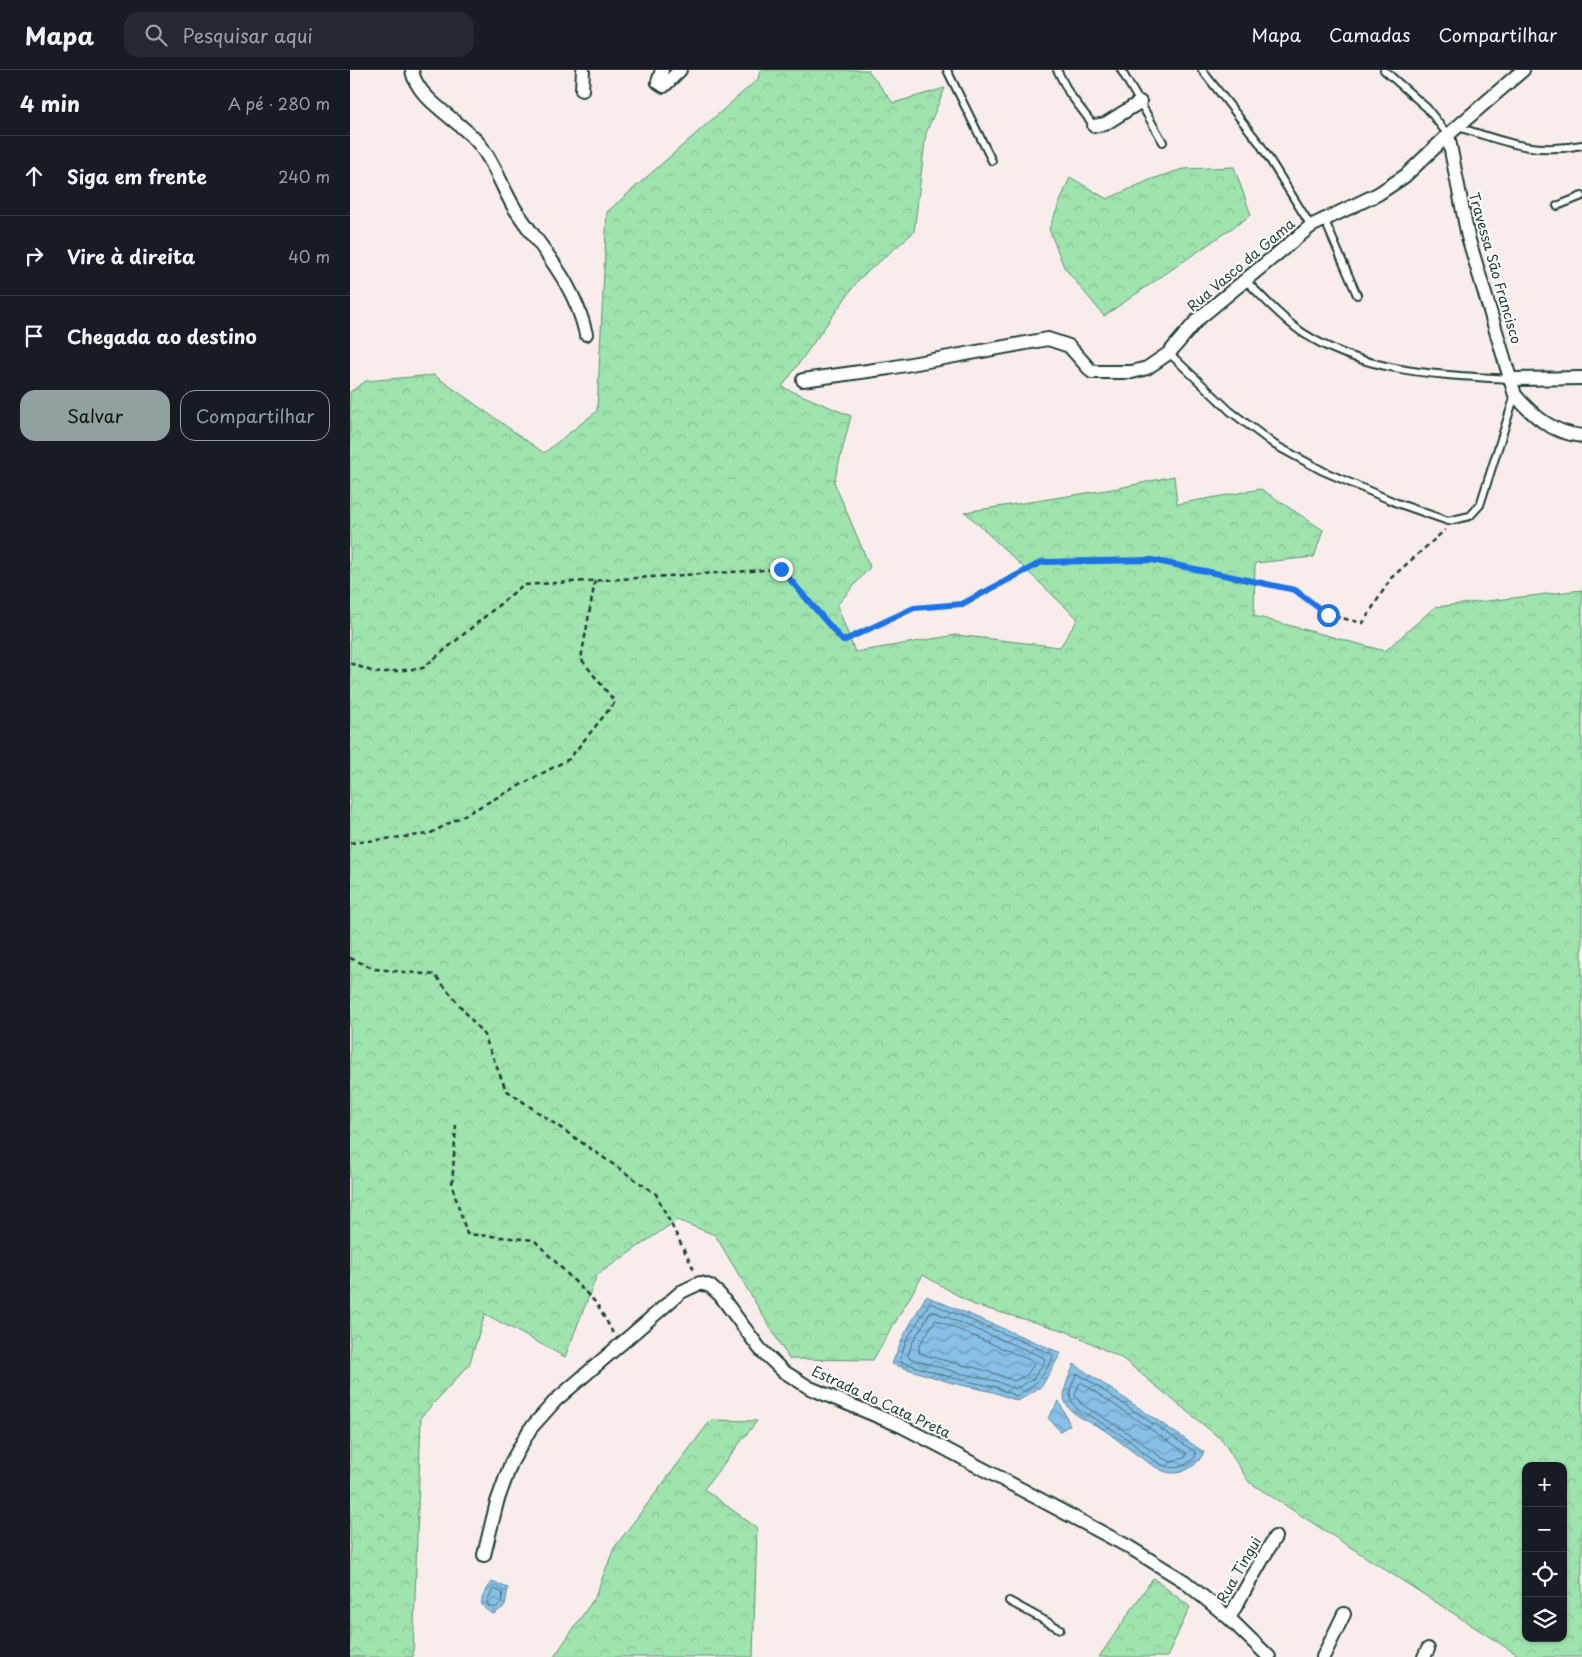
<!DOCTYPE html>
<html lang="pt">
<head>
<meta charset="utf-8">
<style>
  :root { --surface:#171b24; --page:#242831; --text:#f1f3f6; --muted:#9ea1a6; --line:#363941; --accent:#92a19f }
  body { margin:0; font-family:"Playpen Sans",sans-serif; background:var(--page); color:var(--text) }
  .controls { position:absolute; right:15px; bottom:15px; display:grid; overflow:hidden; border-radius:10px; box-shadow:0 1px 4px #0004 }
  .controls button { width:45px; height:45px; display:grid; place-items:center; padding:0; border:0; border-bottom:1px solid var(--line); background:var(--surface); color:var(--text); font:25px sans-serif }
  .stop { position:absolute; width:15px; height:15px; margin:-11px; border:4px solid #1a73e8; border-radius:50%; background:#fff }
  .stop.end { background:#1a73e8; border-color:#fff; box-shadow:0 1px 5px #0008 }
  .list { margin:0; padding:0; list-style:none }
  h2 { display:flex; justify-content:space-between; align-items:center; height:65px; margin:0; padding:0 20px; font-size:21px }
  h2 small { font-size:16px; font-weight:400; color:var(--muted) }
  .list li { display:grid; grid-template-columns:32px 1fr auto; gap:15px; align-items:center; box-sizing:border-box; height:80px; padding:0 20px; border-top:1px solid var(--line) }
  .list b { display:block; font-size:19px; white-space:nowrap }
  .list em { font-size:16px; font-style:normal; color:var(--muted) }
  .actions { display:flex; gap:10px; padding:15px 20px }
  .actions a { flex:1; padding:11px 0; border:1px solid var(--accent); border-radius:15px; text-align:center; font-size:18px; color:var(--accent) }
  .actions .main { background:var(--accent); color:#111 }
  .icon { flex:none; width:28px; height:28px; fill:none; stroke:currentColor; stroke-width:2; stroke-linecap:round; stroke-linejoin:round }
  .map { position:relative; flex:none; width:1232px; height:1587px; overflow:hidden }
  header { display:flex; align-items:center; gap:30px; box-sizing:border-box; height:70px; padding:0 25px; background:var(--surface); border-bottom:1px solid var(--line) }
  header strong { font-size:24px }
  nav { display:flex; gap:28px; margin-inline-start:auto; font-size:18px }
  .search { width:350px; height:45px; background:var(--page); display:flex; align-items:center; gap:12px; box-sizing:border-box; padding:0 18px; border-radius:15px; color:var(--muted); font-size:19px }
  main { display:flex }
  aside { flex:1; background:var(--surface) }
  .map>svg:first-child { display:block }
  .forest { fill:url(#forest-crowns); stroke:#5f9071; fill-rule:evenodd }
  .water { fill:url(#water-waves); stroke:#5d8b9e }
  .lines { fill:none; stroke-linecap:round; stroke-linejoin:round }
  .shore { stroke:#49717b; stroke-width:1 }
  .service-casing { stroke:#1f3d34; stroke-width:10 }
  .minor-casing { stroke:#1f3d34; stroke-width:16 }
  .path { stroke:#1f3d34; stroke-width:2.5; stroke-dasharray:5 4; stroke-linecap:butt }
  .service { stroke:#fff; stroke-width:6 }
  .minor { stroke:#fff; stroke-width:12 }
  .route { stroke:#1a73e8; stroke-width:6 }
  .labels { text-anchor:middle; stroke-width:4; stroke-linejoin:round; paint-order:stroke }
  .street-label { font-size:14px; fill:#1f3d34; stroke:#fff }
</style>
</head>
<body>
<header>
<strong>Mapa</strong>
<div class="search"><svg class="icon" aria-label="search" viewBox="0 0 24 24"><circle cx="10" cy="10" r="6"/><path d="M15 15l6 6"/></svg>Pesquisar aqui</div>
<nav><a>Mapa</a><a>Camadas</a><a>Compartilhar</a></nav>
</header>
<main>
<aside>
<h2>4 min<small>A pé · 280 m</small></h2>
<ul class="list">
<li><svg class="icon" aria-label="ahead" viewBox="0 0 24 24"><path d="M12 20V5M6 11l6-6 6 6"/></svg><div><b>Siga em frente</b></div><em>240 m</em></li>
<li><svg class="icon" aria-label="right" viewBox="0 0 24 24"><path d="M7 20v-9h11M14 6l5 5-5 5"/></svg><div><b>Vire à direita</b></div><em>40 m</em></li>
<li><svg class="icon" aria-label="arrive" viewBox="0 0 24 24"><path d="M6 21V4h12l-3 4 3 4H6"/></svg><div><b>Chegada ao destino</b></div></li>
</ul>
<div class="actions"><a class="main">Salvar</a><a>Compartilhar</a></div>
</aside>
<div class="map">
<svg width="1232" height="1587" viewBox="0 0 1232 1587">
  <defs>
    <pattern id="forest-crowns" width="20" height="18" patternUnits="userSpaceOnUse" patternTransform="scale(1.25)"><rect width="20" height="18" fill="#9fe3ae"/><path d="M2 6a3 3 0 1 1 6 0M12 15a3 3 0 1 1 6 0" fill="none" stroke="#88c496"/></pattern>
    <pattern id="water-waves" width="16" height="10" patternUnits="userSpaceOnUse" patternTransform="scale(1.25)"><rect width="16" height="10" fill="#87bfe5"/><path d="M0 5q4-4 8 0t8 0" fill="none" stroke="#6e9cba"/></pattern>
  </defs>
  <rect width="100%" height="100%" fill="#f8edeb"/>
  <filter id="ink" filterUnits="userSpaceOnUse"><feTurbulence type="fractalNoise" baseFrequency=".02" numOctaves="2"/><feDisplacementMap in="SourceGraphic" scale="10" xChannelSelector="R" yChannelSelector="G"/><feConvolveMatrix kernelMatrix="1 2 1 2 8 2 1 2 1" color-interpolation-filters="sRGB"/></filter>
  <g filter="url(#ink)">
    <g class="forest">
      <path d="M410,0H518L543,33L595,18L576,63L564,162L509,209L432,317L501,346L484,412L520,497L487,535L505,582L606,565L710,577L728,549L615,442L769,418L824,406L827,434L911,419L973,460L964,487L905,493L904,546L1035,581L1085,537L1232,520V1587H1171L899,1412L872,1370L773,1289L719,1262L624,1235L573,1205L523,1290L439,1289L365,1165L327,1150L247,1205L215,1287L135,1244L119,1295L71,1347L63,1587H0V322L16,311L84,305L194,383L247,341L257,142L408,9ZM1176,1396H1213V1568H1176Z"/>
      <path d="M884,97L901,145L754,246L714,197L699,159L720,107L757,129L802,109L833,99Z"/>
      <path d="M361,1350L407,1351L354,1419L407,1458L403,1587H204L245,1527L264,1478Z"/>
      <path d="M803,1508L840,1537L817,1587H749Z"/>
    </g>
    <g class="water">
      <path d="M576,1226L711,1283L692,1316L668,1331L643,1322L602,1313L542,1294L552,1269Z"/>
      <path d="M724,1294L854,1382C849,1394 835,1404 821,1403C805,1402 769,1370 754,1360C742,1352 723,1347 716,1334C710,1322 720,1306 724,1294Z"/>
      <path d="M709,1331L720,1355L710,1361L698,1348Z"/>
      <path d="M142,1512L158,1518L155,1536L144,1544C124,1536 132,1526 142,1512Z"/>
    </g>
    <g class="lines">
      <g class="shore">
        <path d="M580,1233L702,1284L703,1287C693,1308 686,1315 666,1326L645,1317L603,1308L551,1292L550,1289L556,1271Z"/>
        <path d="M582,1241L693,1287L695,1291L683,1309L665,1319L646,1311L605,1302L559,1288L558,1285L562,1273Z"/>
        <path d="M586,1250L682,1291L684,1294L677,1305L664,1311C634,1297 600,1294 569,1283V1276Z"/>
        <path d="M729,1304L845,1382L846,1386C840,1393 829,1400 819,1397C803,1394 790,1378 777,1369C761,1358 744,1348 727,1339C716,1326 720,1319 726,1305Z"/>
        <path d="M732,1313L836,1383V1387L822,1392L812,1388L781,1365L731,1334L725,1325L729,1314Z"/>
        <path d="M144,1519L153,1523L151,1533L145,1538L138,1536L137,1531Z"/>
      </g>
      <defs>
        <g id="service">
          <path d="M597,0L642,91"/>
          <path d="M707,0L719,23L744,56"/>
          <path d="M771,0L813,72"/>
          <path d="M852,0L910,74L961,156"/>
          <path d="M1034,0L1077,38L1098,65"/>
          <path d="M1108,57C1153,71 1183,85 1232,75"/>
          <path d="M1207,136L1232,126"/>
          <path d="M975,151L1007,225"/>
          <path d="M896,211C914,228 932,249 953,263C1015,303 1090,305 1160,309"/>
          <path d="M819,283L880,341L925,375L973,401L1047,433L1098,451L1120,446L1130,435L1165,325"/>
          <path d="M659,1531L710,1559"/>
        </g>
        <g id="minor">
          <path d="M62,0C66,30 112,51 130,75C145,94 152,118 165,139C193,181 224,212 236,264"/>
          <path d="M312,0L308,12L314,16L330,0"/>
          <path d="M232,20L233,0"/>
          <path d="M744,56L755,54L790,32"/>
          <path d="M1098,65L1118,167L1165,325C1184,347 1203,363 1232,366"/>
          <path d="M1160,309L1232,308"/>
          <path d="M453,310L539,298L698,269L719,276L742,302H782L797,298L819,283L848,249L961,156L1028,124L1055,106L1098,65L1173,0"/>
          <path d="M134,1485L147,1432L161,1393L180,1359L206,1330L331,1222L350,1213L360,1216L370,1225L410,1279L433,1301L460,1318L549,1355L590,1376L779,1477L834,1511L879,1548L919,1587"/>
          <path d="M879,1548L925,1467"/>
          <path d="M973,1587L994,1544"/>
          <path d="M1074,1587L1078,1579"/>
        </g>
      </defs>
      <use href="#service" class="service-casing"/>
      <use href="#minor" class="minor-casing"/>
      <g class="path">
        <path d="M0,593L26,603L73,598L173,515L431,499L493,571L564,538L613,534L693,492L802,490L945,520L978,545L1013,553L1041,508L1095,460"/>
        <path d="M0,773L79,764L219,689L265,632L231,589L245,511"/>
        <path d="M0,888L25,899L85,905L134,965L156,1020L306,1124L345,1202"/>
        <path d="M106,1055L102,1116L117,1164L184,1170L247,1234L263,1263"/>
      </g>
      <use href="#service" class="service"/>
      <use href="#minor" class="minor"/>
    </g>
  </g>
  <g class="lines" filter="url(#ink)">
    <path class="route" d="M431,499L493,571L564,538L612,534L692,492L802,490L945,520L978,545"/>
  </g>
  <g class="labels">
    <g class="street-label">
      <text transform="translate(891 195) rotate(-40)" y="5">Rua Vasco da Gama</text>
      <text transform="translate(1145 198) rotate(74)" y="5">Travessa São Francisco</text>
      <text transform="translate(531 1332) rotate(25)" y="5">Estrada do Cata Preta</text>
      <text transform="translate(889 1500) rotate(-60)" y="5">Rua Tingui</text>
    </g>
  </g>
</svg>
<div class="controls">
<button>+</button>
<button>−</button>
<button><svg class="icon" aria-label="locate" viewBox="0 0 24 24"><circle cx="12" cy="12" r="6"/><path d="M12 2v4M12 18v4M2 12h4M18 12h4"/></svg></button>
<button><svg class="icon" aria-label="layers" viewBox="0 0 24 24"><path d="M12 4l9 5-9 5-9-5zM3 14l9 5 9-5"/></svg></button>
</div>
<div class="stop" style="left:978px;top:545px"></div>
<div class="stop end" style="left:431px;top:499px"></div>
</div>
</main>
</body>
</html>
